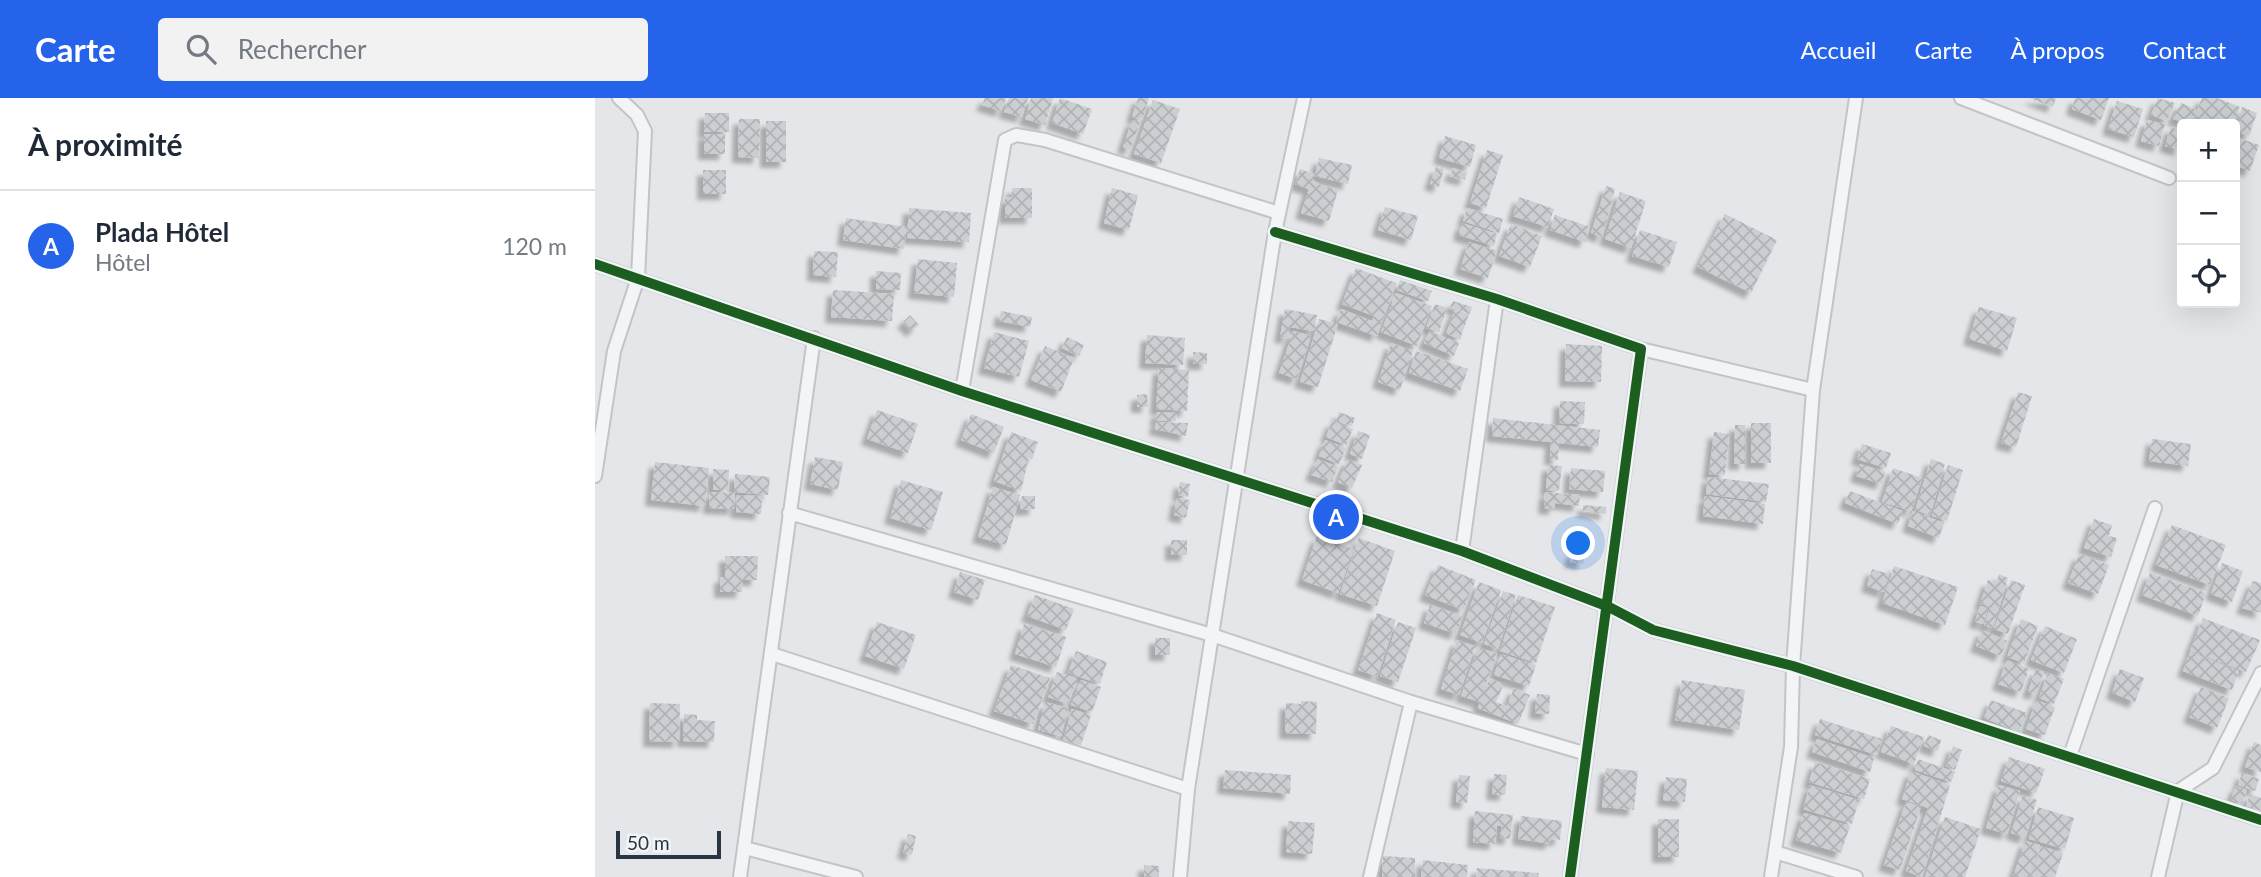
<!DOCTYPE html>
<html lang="fr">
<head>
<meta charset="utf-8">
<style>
  :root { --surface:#fff; --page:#f2f2f3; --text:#1f2937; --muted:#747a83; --line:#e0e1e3; --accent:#2563eb }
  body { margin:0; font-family:Lato,sans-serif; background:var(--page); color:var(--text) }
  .controls { position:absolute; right:21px; top:21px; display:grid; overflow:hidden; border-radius:7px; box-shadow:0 7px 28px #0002 }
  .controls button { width:63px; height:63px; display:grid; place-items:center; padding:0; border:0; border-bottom:2px solid var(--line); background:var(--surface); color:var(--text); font:35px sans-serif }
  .scale { position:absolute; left:21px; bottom:18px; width:105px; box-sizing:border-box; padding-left:7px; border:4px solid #2a3544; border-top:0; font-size:19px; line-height:24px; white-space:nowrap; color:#2a3544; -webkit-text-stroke:5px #f2f5f8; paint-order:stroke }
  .you { position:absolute; left:984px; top:446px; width:24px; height:24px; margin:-18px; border:5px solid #fff; border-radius:50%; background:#1a73e8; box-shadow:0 0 0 10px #1a73e833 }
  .badge { display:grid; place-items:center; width:46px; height:46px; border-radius:50%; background:var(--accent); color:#fff; font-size:23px; font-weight:700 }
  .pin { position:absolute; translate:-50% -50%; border:4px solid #fff; box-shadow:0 2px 7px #0006 }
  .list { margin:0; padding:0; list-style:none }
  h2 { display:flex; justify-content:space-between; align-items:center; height:91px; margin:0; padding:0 28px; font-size:30px }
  h2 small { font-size:23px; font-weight:400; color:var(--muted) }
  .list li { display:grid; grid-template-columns:46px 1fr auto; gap:21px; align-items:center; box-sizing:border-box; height:112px; padding:0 28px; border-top:2px solid var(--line) }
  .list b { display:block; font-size:26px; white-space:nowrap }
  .list p { margin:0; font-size:23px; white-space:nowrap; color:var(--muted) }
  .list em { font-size:23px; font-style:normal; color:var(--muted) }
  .icon { flex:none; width:38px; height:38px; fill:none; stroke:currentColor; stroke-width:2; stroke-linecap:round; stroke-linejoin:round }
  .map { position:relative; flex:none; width:1666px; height:779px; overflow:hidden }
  header { display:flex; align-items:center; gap:42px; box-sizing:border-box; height:98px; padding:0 35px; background:var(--accent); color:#fff }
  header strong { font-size:33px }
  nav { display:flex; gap:38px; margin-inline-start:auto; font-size:24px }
  .search { width:490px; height:63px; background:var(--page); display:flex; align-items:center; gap:18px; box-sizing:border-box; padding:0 24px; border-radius:7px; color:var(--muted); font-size:26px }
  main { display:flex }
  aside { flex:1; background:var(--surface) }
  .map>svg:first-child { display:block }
  .building { fill:url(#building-cross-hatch); filter:url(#shadow) }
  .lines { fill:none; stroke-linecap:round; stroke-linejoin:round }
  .street-casing { stroke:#c2c4c7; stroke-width:16 }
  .street { stroke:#f3f4f6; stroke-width:12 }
  .cycleway-casing { stroke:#f2f5f8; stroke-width:15 }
  .cycleway { stroke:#1b5e20; stroke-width:10 }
</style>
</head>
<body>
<header>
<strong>Carte</strong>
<div class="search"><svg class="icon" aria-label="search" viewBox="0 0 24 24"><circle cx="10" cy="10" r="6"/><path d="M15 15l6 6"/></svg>Rechercher</div>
<nav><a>Accueil</a><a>Carte</a><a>À propos</a><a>Contact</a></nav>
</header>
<main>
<aside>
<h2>À proximité<small></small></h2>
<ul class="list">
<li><span class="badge">A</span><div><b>Plada Hôtel</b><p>Hôtel</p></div><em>120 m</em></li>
</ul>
</aside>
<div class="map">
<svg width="1666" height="779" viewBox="0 0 1666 779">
  <defs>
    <pattern id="building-cross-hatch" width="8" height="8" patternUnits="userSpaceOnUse" patternTransform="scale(1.75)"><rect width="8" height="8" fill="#cccfd2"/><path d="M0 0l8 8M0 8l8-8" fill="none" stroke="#afb2b6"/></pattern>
    <filter id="shadow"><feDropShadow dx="-6" dy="6" stdDeviation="2" flood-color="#0004"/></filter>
  </defs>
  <rect width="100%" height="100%" fill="#e4e6e9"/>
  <g class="building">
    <path d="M390,0H411L406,13L387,7Z"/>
    <path d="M414,0H433L427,19L409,14Z"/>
    <path d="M436,0H458L450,27L430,21Z"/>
    <path d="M465,0L497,11L488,36L457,25Z"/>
    <path d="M543,0H554L547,22L537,19Z"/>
    <path d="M1434,0H1461L1458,9Z"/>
    <path d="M1480,0H1514L1506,22L1477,11Z"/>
    <path d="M1563,0L1580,5L1572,23L1556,17Z"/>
    <path d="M1607,0H1622L1645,9L1639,26H1617L1599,20Z"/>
    <path d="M558,2L585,11L566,65L539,56Z"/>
    <path d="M1522,3L1548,11L1539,39L1513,31Z"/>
    <path d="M1586,5L1602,12L1595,26L1578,21Z"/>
    <path d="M1647,9L1662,15L1654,38L1640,33Z"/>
    <path d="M110,15H134V34H109Z"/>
    <path d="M144,21H165L164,60L143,59Z"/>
    <path d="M537,22L545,24L535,52L528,49Z"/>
    <path d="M1552,22L1570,26L1564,48L1546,43Z"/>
    <rect x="171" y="23" width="20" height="41"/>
    <path d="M1576,29L1587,33L1585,52L1570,48Z"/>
    <rect x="109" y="36" width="21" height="20"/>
    <path d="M850,38L881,47L875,69L844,60Z"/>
    <path d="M1640,39L1664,47L1655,73L1640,67Z"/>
    <path d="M892,52L908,57L891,110L875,105Z"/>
    <path d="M724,60L757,67L753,86L720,78Z"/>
    <path d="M841,69L849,71L844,89L835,86Z"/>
    <path d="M858,70L872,75L870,82L855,78Z"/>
    <path d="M705,71L720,76L718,82L725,87L743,92L734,123L706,115L714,91L700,86Z"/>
    <rect x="108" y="72" width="23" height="24"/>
    <path d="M1011,88L1020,91L1007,139L996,135Z"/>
    <path d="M417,90H437V120H410V100L417,99Z"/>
    <path d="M517,90L543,97L534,132L509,125Z"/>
    <path d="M1025,94L1051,103L1036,150L1010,141Z"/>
    <path d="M924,99L959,111L953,129L918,118Z"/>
    <path d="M790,109L823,118L816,142L783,132Z"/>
    <path d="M314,110L376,115L374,144L312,140Z"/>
    <path d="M872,110L908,121L904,135L868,123Z"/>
    <path d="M1130,116L1182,142L1156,195L1103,169Z"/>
    <path d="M960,117L995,129L990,144L955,132Z"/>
    <path d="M251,120L312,129L309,151L248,142Z"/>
    <path d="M867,125L902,136L899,148L864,137Z"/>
    <path d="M916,126L947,138L935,169L904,158Z"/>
    <path d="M1045,132L1082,144L1074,169L1037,158Z"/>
    <path d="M874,144L902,153L893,180L865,171Z"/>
    <path d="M219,153L243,154L241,179L218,177Z"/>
    <path d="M323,161L362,165L359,199L319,195Z"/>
    <path d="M761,170L801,185L782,238L741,224L746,211L777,223L779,218L747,206Z"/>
    <path d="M281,173L306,175L305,192L281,191Z"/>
    <path d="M805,182L837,193L833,203L802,192Z"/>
    <path d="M238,192L299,196L297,223L236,219Z"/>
    <path d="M801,195L837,208L822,248L786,234Z"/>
    <path d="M858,203L877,209L875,216L855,209Z"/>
    <path d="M840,206L852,210L844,234L831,230Z"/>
    <path d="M1384,209L1422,220L1412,253L1374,241Z"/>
    <path d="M690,211L722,217L719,233L695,229L693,240L685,239Z"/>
    <path d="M860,212L874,216L865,241L851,236Z"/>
    <path d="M406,213L437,219L435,229L404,223Z"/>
    <path d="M315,217L324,227L317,233L308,224Z"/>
    <path d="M724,221L743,226L723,289L705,284Z"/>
    <path d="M698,233L716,238L702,281L684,275Z"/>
    <path d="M835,233L864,245L859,258L829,245Z"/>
    <path d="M399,234L434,243L424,279L389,270Z"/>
    <path d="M552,237L590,240L588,267L550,265Z"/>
    <path d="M472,239L489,247L484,258L467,250Z"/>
    <path d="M796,245L818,253L805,292L783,284Z"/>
    <path d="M971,246L1007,248L1006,284L970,283Z"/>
    <path d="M450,248L479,260L466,294L436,282Z"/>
    <path d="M821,253L873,271L865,293L814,275Z"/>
    <path d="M598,254L612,255V266H598Z"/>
    <path d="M564,270L594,272L592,313L561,311Z"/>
    <path d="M1423,294L1437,298L1421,349L1406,345Z"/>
    <path d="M552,296L553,309H542V297Z"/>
    <path d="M965,303L990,304L989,326L964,325Z"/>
    <path d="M282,312L323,326L313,355L272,341Z"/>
    <path d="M562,314L582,315L581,323H561Z"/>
    <path d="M744,314L760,320L757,328L741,323Z"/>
    <path d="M376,316L409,329L399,355L366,342Z"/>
    <path d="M898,320L1005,332L1003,349L964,345L963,362L955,361L956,344L897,338Z"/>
    <path d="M737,323L758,331L751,347L731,339Z"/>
    <path d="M561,324L593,325L591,338L560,331Z"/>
    <rect x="1156" y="325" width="20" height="40"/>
    <path d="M1140,327H1150V366H1139Z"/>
    <path d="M763,333L775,337L767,361L755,356Z"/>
    <path d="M416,334L443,344L437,361L434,359L426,393L399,383Z"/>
    <path d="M1119,334L1134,336L1130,377L1114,376Z"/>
    <path d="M1557,341L1596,346L1593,368L1554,363Z"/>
    <path d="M730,342L751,350L744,366L724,358Z"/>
    <path d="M1267,346L1296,355L1291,370L1262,361Z"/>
    <path d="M220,359L248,364L243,392L215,386Z"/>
    <path d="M723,361L743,369L737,384L716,377Z"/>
    <path d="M753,361L767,367L757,390L743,384Z"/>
    <path d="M1336,361L1350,366L1335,417L1320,412Z"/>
    <path d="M60,364L114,370L110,408L56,402Z"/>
    <path d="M1265,366L1290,374L1287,386L1261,378Z"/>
    <path d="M953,367L967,368L964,393L951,392Z"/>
    <path d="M1353,367L1368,372L1352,423L1337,418Z"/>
    <path d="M976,370L1010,373L1008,394L974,391Z"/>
    <path d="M1298,370L1327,380L1316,413L1287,404Z"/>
    <path d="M118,371L134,372L133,392H118Z"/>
    <path d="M140,376L175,379L173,397L139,394Z"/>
    <path d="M1113,379L1174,386L1171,404L1111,396Z"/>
    <path d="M306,382L348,394L336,432L295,420Z"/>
    <path d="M585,384L595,386L593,399L583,397Z"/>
    <path d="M398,389L425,397L411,447L383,439Z"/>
    <path d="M1255,393L1308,413L1303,426L1250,405Z"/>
    <path d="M115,394L140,395L139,411L114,410Z"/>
    <path d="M950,394L985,397L984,408L960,405V411L949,410Z"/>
    <path d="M142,397L167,398L166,416L141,414Z"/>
    <path d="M427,398H440V411L425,412Z"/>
    <path d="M1110,398L1170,406L1168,426L1108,418Z"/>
    <path d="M582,400L595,402L591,420L579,417Z"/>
    <path d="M988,407L1011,409V416L988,413Z"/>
    <path d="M1318,413L1349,425L1344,440L1313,428Z"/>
    <path d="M1499,421L1517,427L1514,438L1522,440L1516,459L1489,450Z"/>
    <path d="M1577,427L1631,447L1615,487L1561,467Z"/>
    <path d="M722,438L759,451L743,495L707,482Z"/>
    <path d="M764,440L800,453L782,508L745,496Z"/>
    <rect x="576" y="442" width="16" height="15"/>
    <path d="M977,453L990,455L988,466L975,464Z"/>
    <path d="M1484,456L1514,467L1503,496L1473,485Z"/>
    <path d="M130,458H163L162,482H149L148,478L147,494H125V479H130Z"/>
    <path d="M1627,465L1648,473L1637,504L1616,496Z"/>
    <path d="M843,467L881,482L868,512L830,497Z"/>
    <path d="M1299,468L1363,489L1350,527L1287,505Z"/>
    <path d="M1277,471L1294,476L1289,494L1272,488Z"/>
    <path d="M365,474L390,482L383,502L359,494Z"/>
    <path d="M1555,475L1611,495L1603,518L1547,497Z"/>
    <path d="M1404,476L1413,480L1398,530L1389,527L1395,509L1385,506L1393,482L1401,485Z"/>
    <path d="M1416,482L1430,487L1413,536L1399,531Z"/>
    <path d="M1658,483L1666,485V515L1647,510Z"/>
    <path d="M884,484L906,492L887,545L865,537Z"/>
    <path d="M908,493L921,497L903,551L889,546Z"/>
    <path d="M440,497L479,511L471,532L432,518Z"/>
    <path d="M923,497L960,509L941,565L905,553Z"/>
    <path d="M835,507L867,518L861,536L829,525Z"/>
    <path d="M1385,508L1393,510L1388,526L1380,524Z"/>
    <path d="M782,515L801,522L782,578L763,572Z"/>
    <path d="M1608,520L1665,542L1651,574L1595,553Z"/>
    <path d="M1426,521L1443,528L1429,565L1412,559Z"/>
    <path d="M282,524L321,537L309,571L270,558Z"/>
    <path d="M803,524L821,530L803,584L785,578Z"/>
    <path d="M429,526L471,539L461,569L420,556Z"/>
    <path d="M1450,528L1482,541L1469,575L1436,562Z"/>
    <path d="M1387,532L1412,543L1406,558L1381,548Z"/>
    <rect x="560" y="540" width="15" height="17"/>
    <path d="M862,542L880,548L864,597L846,591Z"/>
    <path d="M883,549L902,556L887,597L895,580L909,586L901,604L912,608L919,590L935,597L923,626L883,610L885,604L866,598Z"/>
    <path d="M481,553L512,564L505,586L473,575Z"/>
    <path d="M1595,554L1644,573L1637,592L1588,573Z"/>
    <path d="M906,556L941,567L934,588L899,577Z"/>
    <path d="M1412,562L1434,571L1426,594L1403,586Z"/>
    <path d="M416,567L455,580L438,626L399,613Z"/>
    <path d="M1441,571L1449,574L1441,596L1433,594Z"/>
    <path d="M1525,571L1549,580L1540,604L1517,595Z"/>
    <path d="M462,574L482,580L473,606L453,599Z"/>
    <path d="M1453,575L1469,581L1459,606L1444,600Z"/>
    <path d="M486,582L506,589L497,614L476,607Z"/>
    <path d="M1087,582L1150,592L1144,632L1080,622Z"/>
    <path d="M1606,589L1634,600L1622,630L1594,619Z"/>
    <path d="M942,596L955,597L954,616L940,615Z"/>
    <path d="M1396,602L1432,615L1424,634L1389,620Z"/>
    <path d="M1441,602L1460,609L1450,637L1431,631Z"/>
    <path d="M706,603L722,604L721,636L690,635L691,605L706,606Z"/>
    <path d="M450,604L473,610L466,638L443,632Z"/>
    <path d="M55,605L85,606L84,644L54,643Z"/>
    <path d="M477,611L496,617L486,647L468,642Z"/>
    <path d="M89,616L102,617V622L120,623L119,644L88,643Z"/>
    <path d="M1225,621L1287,641L1282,657L1220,637Z"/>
    <path d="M1296,628L1329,639L1319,666L1286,654Z"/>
    <path d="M1333,637L1346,642L1343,653L1329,648Z"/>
    <path d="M1222,641L1279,660L1275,674L1217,654Z"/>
    <path d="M1659,644L1666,647V674L1650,669Z"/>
    <path d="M1358,648L1367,652L1360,672L1351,668Z"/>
    <path d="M1414,659L1450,671L1441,695L1406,683Z"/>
    <path d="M1323,661L1360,674L1356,684L1320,672Z"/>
    <path d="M1220,664L1275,681L1269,701L1214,684Z"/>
    <path d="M1011,670L1043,673L1039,712L1007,709Z"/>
    <path d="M630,672L696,677L695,696L628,690Z"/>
    <path d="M1316,673L1355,687L1327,779L1311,773L1333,710L1307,701Z"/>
    <path d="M1647,675L1664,681L1660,693L1643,687Z"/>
    <path d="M899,676L912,677L910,697L897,696Z"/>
    <path d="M864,677L875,678L872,705L861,704Z"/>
    <path d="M1071,679L1092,681L1090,704L1068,702Z"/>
    <path d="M1215,687L1264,702L1257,726L1208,711Z"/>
    <path d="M1404,687L1425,693L1412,736L1391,730Z"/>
    <path d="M1641,688L1652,692L1647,706L1636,702Z"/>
    <path d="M1655,696L1666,700V713L1651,708Z"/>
    <path d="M1428,697L1442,702L1430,740L1416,735Z"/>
    <path d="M1311,704L1326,709L1305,772L1289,767Z"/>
    <path d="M1443,709L1479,720L1470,751L1434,741Z"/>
    <path d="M880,713L918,717L915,741L905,740L907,728H902L900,746L878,744Z"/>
    <path d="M1209,715L1255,728L1246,755L1201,742Z"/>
    <path d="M926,718L967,723L965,742L956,741V746L923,741Z"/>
    <path d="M1350,719L1386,731L1370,779H1330Z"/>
    <rect x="1063" y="721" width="21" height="38"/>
    <path d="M693,723L720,725L717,756L691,754Z"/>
    <path d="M313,736L321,738L317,757L308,755Z"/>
    <path d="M1430,743L1445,747L1435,779H1418Z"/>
    <path d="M1446,748L1468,755L1460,779H1436Z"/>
    <path d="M788,758L820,760V779H787Z"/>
    <path d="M828,762L873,767L872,779H826Z"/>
    <path d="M549,767L564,768V779H549Z"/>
    <path d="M882,770L944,775L943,779H881Z"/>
  </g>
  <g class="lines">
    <defs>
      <g id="street">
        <path d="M1366,0L1574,80"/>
        <path d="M680,134L902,201L1046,251L975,779"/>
        <path d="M0,166L367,293L867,453L1014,509L1058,532L1198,568L1666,722"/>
        <path d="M1046,251L1218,292"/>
        <path d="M367,293L410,42L421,37L450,42L684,115"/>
        <path d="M0,378L19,253L43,180L50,33L42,17L24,0"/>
        <path d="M194,415L617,537L816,604L992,656"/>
        <path d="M867,453L902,201"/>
        <path d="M177,556L593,691"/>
        <path d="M1475,658L1560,410"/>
        <path d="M150,750L261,779"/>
        <path d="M1180,754L1261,779"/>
        <path d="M145,779L219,240"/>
        <path d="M585,779L593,691L680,134L709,0"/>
        <path d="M775,779L816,604"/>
        <path d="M1176,779L1196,649L1198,568L1218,292L1261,0"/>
        <path d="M1563,779L1583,693L1618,670L1666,575"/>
      </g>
    </defs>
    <use href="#street" class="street-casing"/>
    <use href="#street" class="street"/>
    <defs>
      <g id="cycleway">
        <path d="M680,134L902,201L1046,251L975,779"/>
        <path d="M0,166L367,293L867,453L1014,509L1058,532L1198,568L1666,722"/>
      </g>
    </defs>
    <use href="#cycleway" class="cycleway-casing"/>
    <use href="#cycleway" class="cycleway"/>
  </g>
</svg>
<div class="controls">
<button>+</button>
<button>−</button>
<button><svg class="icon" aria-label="locate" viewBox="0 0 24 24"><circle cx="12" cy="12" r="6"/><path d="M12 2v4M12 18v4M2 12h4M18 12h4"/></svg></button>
</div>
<div class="scale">50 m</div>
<div class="you"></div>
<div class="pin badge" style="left:741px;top:419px">A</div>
</div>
</main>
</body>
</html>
